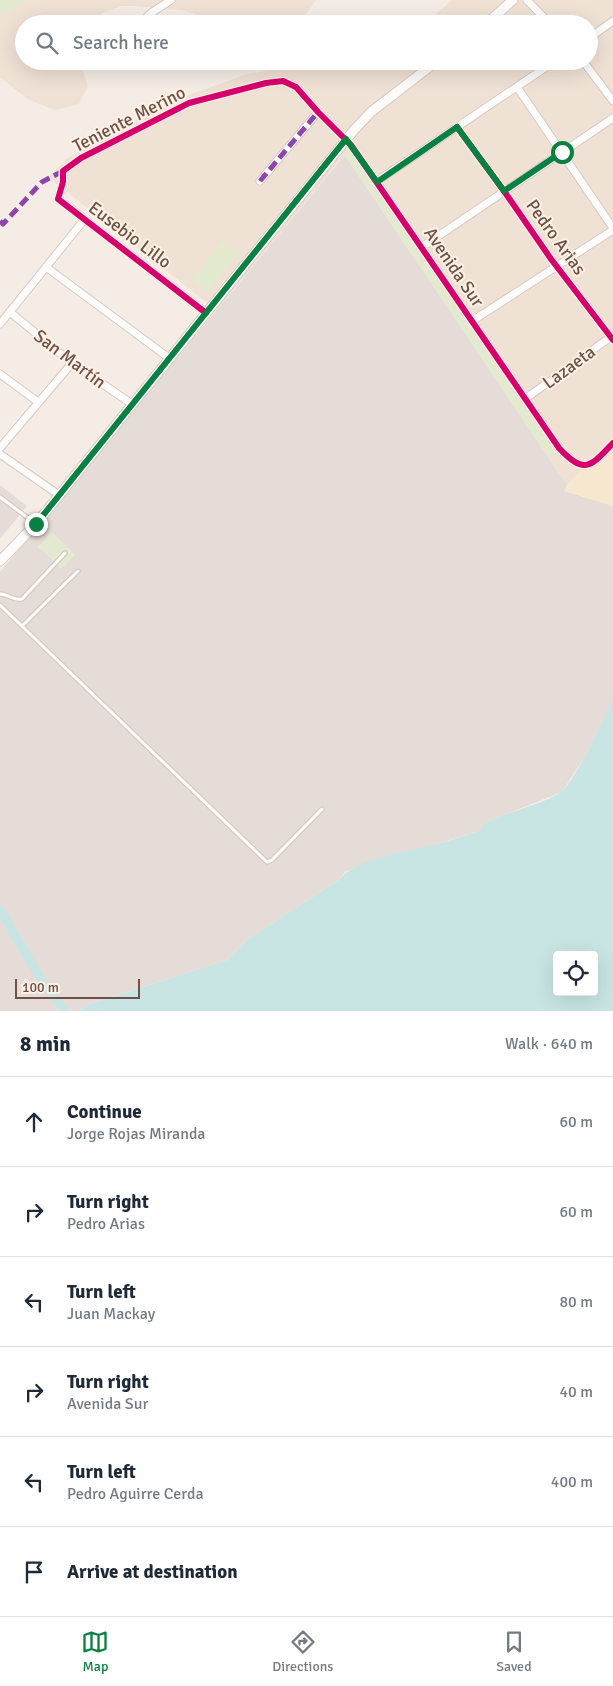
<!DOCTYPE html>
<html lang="en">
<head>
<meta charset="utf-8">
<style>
  :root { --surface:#fff; --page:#f2f2f3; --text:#1f2937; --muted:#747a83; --line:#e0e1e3; --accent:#0b8043 }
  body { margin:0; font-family:Signika,sans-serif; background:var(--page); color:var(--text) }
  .controls { position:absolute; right:15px; bottom:15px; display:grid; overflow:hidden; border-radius:5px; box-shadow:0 5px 20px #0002 }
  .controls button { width:45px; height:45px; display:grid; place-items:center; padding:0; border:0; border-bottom:1px solid var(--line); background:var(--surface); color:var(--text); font:25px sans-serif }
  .scale { position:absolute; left:15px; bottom:12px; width:125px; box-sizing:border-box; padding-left:5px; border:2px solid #6f5148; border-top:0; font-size:14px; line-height:18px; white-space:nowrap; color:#6f5148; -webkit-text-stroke:4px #fef0e5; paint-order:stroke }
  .stop { position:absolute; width:15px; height:15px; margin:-11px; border:4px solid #0b8043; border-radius:50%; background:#fff }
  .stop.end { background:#0b8043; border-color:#fff; box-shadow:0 1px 5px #0008 }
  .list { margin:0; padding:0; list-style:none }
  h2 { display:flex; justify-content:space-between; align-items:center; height:65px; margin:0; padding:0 20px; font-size:21px }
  h2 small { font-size:16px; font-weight:400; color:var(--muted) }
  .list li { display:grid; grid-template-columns:32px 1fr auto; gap:15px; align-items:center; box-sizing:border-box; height:90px; padding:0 20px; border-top:1px solid var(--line) }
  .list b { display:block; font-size:19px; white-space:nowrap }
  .list p { margin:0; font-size:16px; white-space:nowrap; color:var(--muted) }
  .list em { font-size:16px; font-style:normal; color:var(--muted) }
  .icon { flex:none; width:28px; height:28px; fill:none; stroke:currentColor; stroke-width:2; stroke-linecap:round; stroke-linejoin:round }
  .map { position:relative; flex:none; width:613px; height:1011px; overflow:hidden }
  .search { position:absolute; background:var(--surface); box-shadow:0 5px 20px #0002; left:15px; right:15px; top:15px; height:55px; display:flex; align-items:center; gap:12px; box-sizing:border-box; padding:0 18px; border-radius:28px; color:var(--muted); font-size:19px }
  .sheet { height:605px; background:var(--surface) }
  nav { display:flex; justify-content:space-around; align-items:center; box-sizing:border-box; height:70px; border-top:1px solid var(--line); background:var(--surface); font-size:14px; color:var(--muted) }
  nav a { display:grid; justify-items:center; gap:2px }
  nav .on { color:var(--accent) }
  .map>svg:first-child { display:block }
  .residential { fill:#f0e1d5 }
  .industrial { fill:#e6dcd7 }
  .green { fill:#e3ead0 }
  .sand { fill:#f7e7ce }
  .water { fill:#c8e5e3; fill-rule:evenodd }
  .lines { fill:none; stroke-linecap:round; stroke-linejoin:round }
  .canal { stroke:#c8e5e3; stroke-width:9 }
  .service-casing { stroke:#d5cac4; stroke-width:5.5 }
  .minor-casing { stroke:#d5cac4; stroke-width:9 }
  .tertiary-casing { stroke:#d5cac4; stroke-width:11 }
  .service { stroke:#fefcfb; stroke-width:3 }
  .minor { stroke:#fefcfb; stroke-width:7 }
  .tertiary { stroke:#fefcfb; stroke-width:9 }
  .quiet { stroke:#8e44ad; stroke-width:5; stroke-dasharray:10 5; stroke-linecap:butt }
  .cycleway-casing { stroke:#fef0e5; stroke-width:9 }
  .cycleway { stroke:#d6006c; stroke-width:6 }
  .route { stroke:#0b8043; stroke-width:6 }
  .labels { text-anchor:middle; stroke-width:4; stroke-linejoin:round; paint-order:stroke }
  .street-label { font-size:18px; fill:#6f5148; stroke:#fef0e5 }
</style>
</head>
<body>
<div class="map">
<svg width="613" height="1011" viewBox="0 0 613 1011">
  <rect width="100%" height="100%" fill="#f5ede5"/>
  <g class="residential">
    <path d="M0,0H316L299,24H223L183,10L133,6H122L103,13L90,24H24V61H80V63L88,86L79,104L55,110L29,100L0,77Z"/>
    <path d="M452,0H613V436L567,485L345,155L216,310L48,177L68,158L171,101L248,74L319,61H589V24H425Z"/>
  </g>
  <g class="industrial">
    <path d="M345,155L567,485L565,491L613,506V696L610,708L584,758L562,792L494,819L482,825L481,830L434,845L376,859L345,872L340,879L247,940L227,960L90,1004L78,1011H0V572Z"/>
    <path d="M0,485L27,506L0,539Z"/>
  </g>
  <g class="green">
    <path d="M0,0H28L15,8L0,13Z"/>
    <path d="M349,152L554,452L549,458L345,156Z"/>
    <path d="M222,241L238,255L208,293L191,280Z"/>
    <path d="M52,532L75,555L61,569L38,547Z"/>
  </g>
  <path class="sand" d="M613,436V506L564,491L567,485Z"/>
  <path class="water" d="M613,696V1011H78L90,1004L227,960L247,940L340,879C358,857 406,852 433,845C449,841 465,835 481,830L482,825C506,811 536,807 560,793C573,785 608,713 613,696ZM557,955H594V992H557Z"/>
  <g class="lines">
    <path class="canal" d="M0,910L42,981L65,1011"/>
    <defs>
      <g id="service">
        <path d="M0,497L36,524"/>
        <path d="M0,594C9,594 13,601 22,599L65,553"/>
        <path d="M0,605L267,862L272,860L322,809"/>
        <path d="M22,626L78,571"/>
      </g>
      <g id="minor">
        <path d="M527,0L550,24"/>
        <path d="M140,24L151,13L171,0"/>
        <path d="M589,38L613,21"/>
        <path d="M583,61L613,101"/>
        <path d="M517,87L613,228"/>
        <path d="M457,127L504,191L551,259L613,340"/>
        <path d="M260,181L318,112"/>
        <path d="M377,181L555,61"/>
        <path d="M422,247L613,118"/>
        <path d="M46,267L169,358"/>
        <path d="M10,312L72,363L132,404"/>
        <path d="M206,313L58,199L63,182V171L81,158L189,103L266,83L283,81L296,87L318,112L351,145L559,448C585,476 591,466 613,443"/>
        <path d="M472,321L613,230"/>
        <path d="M0,324L84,220"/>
        <path d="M0,374L38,402"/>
        <path d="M525,399L612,336"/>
        <path d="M0,448L72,363"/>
        <path d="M0,454L59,495"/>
      </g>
      <g id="tertiary">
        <path d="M486,24L513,0"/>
        <path d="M0,561L36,524L354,130L371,112L437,61"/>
      </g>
    </defs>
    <use href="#service" class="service-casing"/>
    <use href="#minor" class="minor-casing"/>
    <use href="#tertiary" class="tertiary-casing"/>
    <use href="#service" class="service"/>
    <use href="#minor" class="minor"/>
    <use href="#tertiary" class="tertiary"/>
    <g class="quiet">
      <path d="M260,181L318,112"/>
      <path d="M0,221L3,224L42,182L63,171"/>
    </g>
    <defs>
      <g id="cycleway">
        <path d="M457,127L504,191L551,259L613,340"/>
        <path d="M206,313L58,199L63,182V171L81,158L189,103L266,83L283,81L296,87L318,112L351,145L559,448C585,476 591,466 613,443"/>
      </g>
    </defs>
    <use href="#cycleway" class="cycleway-casing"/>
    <use href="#cycleway" class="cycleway"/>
  </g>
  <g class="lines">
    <path class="route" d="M36,524L346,139L377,182L457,127L504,191L562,152"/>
  </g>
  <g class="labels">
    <g class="street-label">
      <text transform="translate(129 119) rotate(-27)" y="6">Teniente Merino</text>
      <text transform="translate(130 235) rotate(37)" y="6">Eusebio Lillo</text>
      <text transform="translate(556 237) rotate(54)" y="6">Pedro Arias</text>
      <text transform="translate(454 267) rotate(56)" y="6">Avenida Sur</text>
      <text transform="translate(70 359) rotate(37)" y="6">San Martín</text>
      <text transform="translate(569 367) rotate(-36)" y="6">Lazaeta</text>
    </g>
  </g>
</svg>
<div class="controls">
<button><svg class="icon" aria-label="locate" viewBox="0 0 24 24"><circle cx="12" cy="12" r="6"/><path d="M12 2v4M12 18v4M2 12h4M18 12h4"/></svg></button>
</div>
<div class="scale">100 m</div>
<div class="stop" style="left:562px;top:152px"></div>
<div class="stop end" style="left:36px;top:524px"></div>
<div class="search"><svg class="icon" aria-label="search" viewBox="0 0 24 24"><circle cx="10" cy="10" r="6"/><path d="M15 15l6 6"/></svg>Search here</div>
</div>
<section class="sheet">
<h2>8 min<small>Walk · 640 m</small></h2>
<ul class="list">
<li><svg class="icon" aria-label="ahead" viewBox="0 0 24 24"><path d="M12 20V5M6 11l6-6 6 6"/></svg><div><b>Continue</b><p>Jorge Rojas Miranda</p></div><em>60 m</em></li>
<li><svg class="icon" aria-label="right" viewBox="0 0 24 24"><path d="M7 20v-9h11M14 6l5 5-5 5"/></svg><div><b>Turn right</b><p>Pedro Arias</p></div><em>60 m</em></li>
<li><svg class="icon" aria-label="left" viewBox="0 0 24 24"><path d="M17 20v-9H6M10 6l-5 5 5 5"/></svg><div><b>Turn left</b><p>Juan Mackay</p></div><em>80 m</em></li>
<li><svg class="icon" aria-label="right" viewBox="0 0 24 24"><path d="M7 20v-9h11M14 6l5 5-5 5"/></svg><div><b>Turn right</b><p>Avenida Sur</p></div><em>40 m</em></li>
<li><svg class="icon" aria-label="left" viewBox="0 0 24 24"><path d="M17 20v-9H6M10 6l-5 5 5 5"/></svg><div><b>Turn left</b><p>Pedro Aguirre Cerda</p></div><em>400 m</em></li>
<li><svg class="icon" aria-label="arrive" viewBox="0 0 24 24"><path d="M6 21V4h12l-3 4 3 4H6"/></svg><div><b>Arrive at destination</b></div></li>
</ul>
</section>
<nav>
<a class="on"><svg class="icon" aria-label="map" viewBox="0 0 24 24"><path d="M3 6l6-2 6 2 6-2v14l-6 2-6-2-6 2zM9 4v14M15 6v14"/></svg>Map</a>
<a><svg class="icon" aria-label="directions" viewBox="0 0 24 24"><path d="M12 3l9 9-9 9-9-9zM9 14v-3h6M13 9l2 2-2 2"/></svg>Directions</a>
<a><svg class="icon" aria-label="saved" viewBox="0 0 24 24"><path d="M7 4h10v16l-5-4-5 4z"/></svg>Saved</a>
</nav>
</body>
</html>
